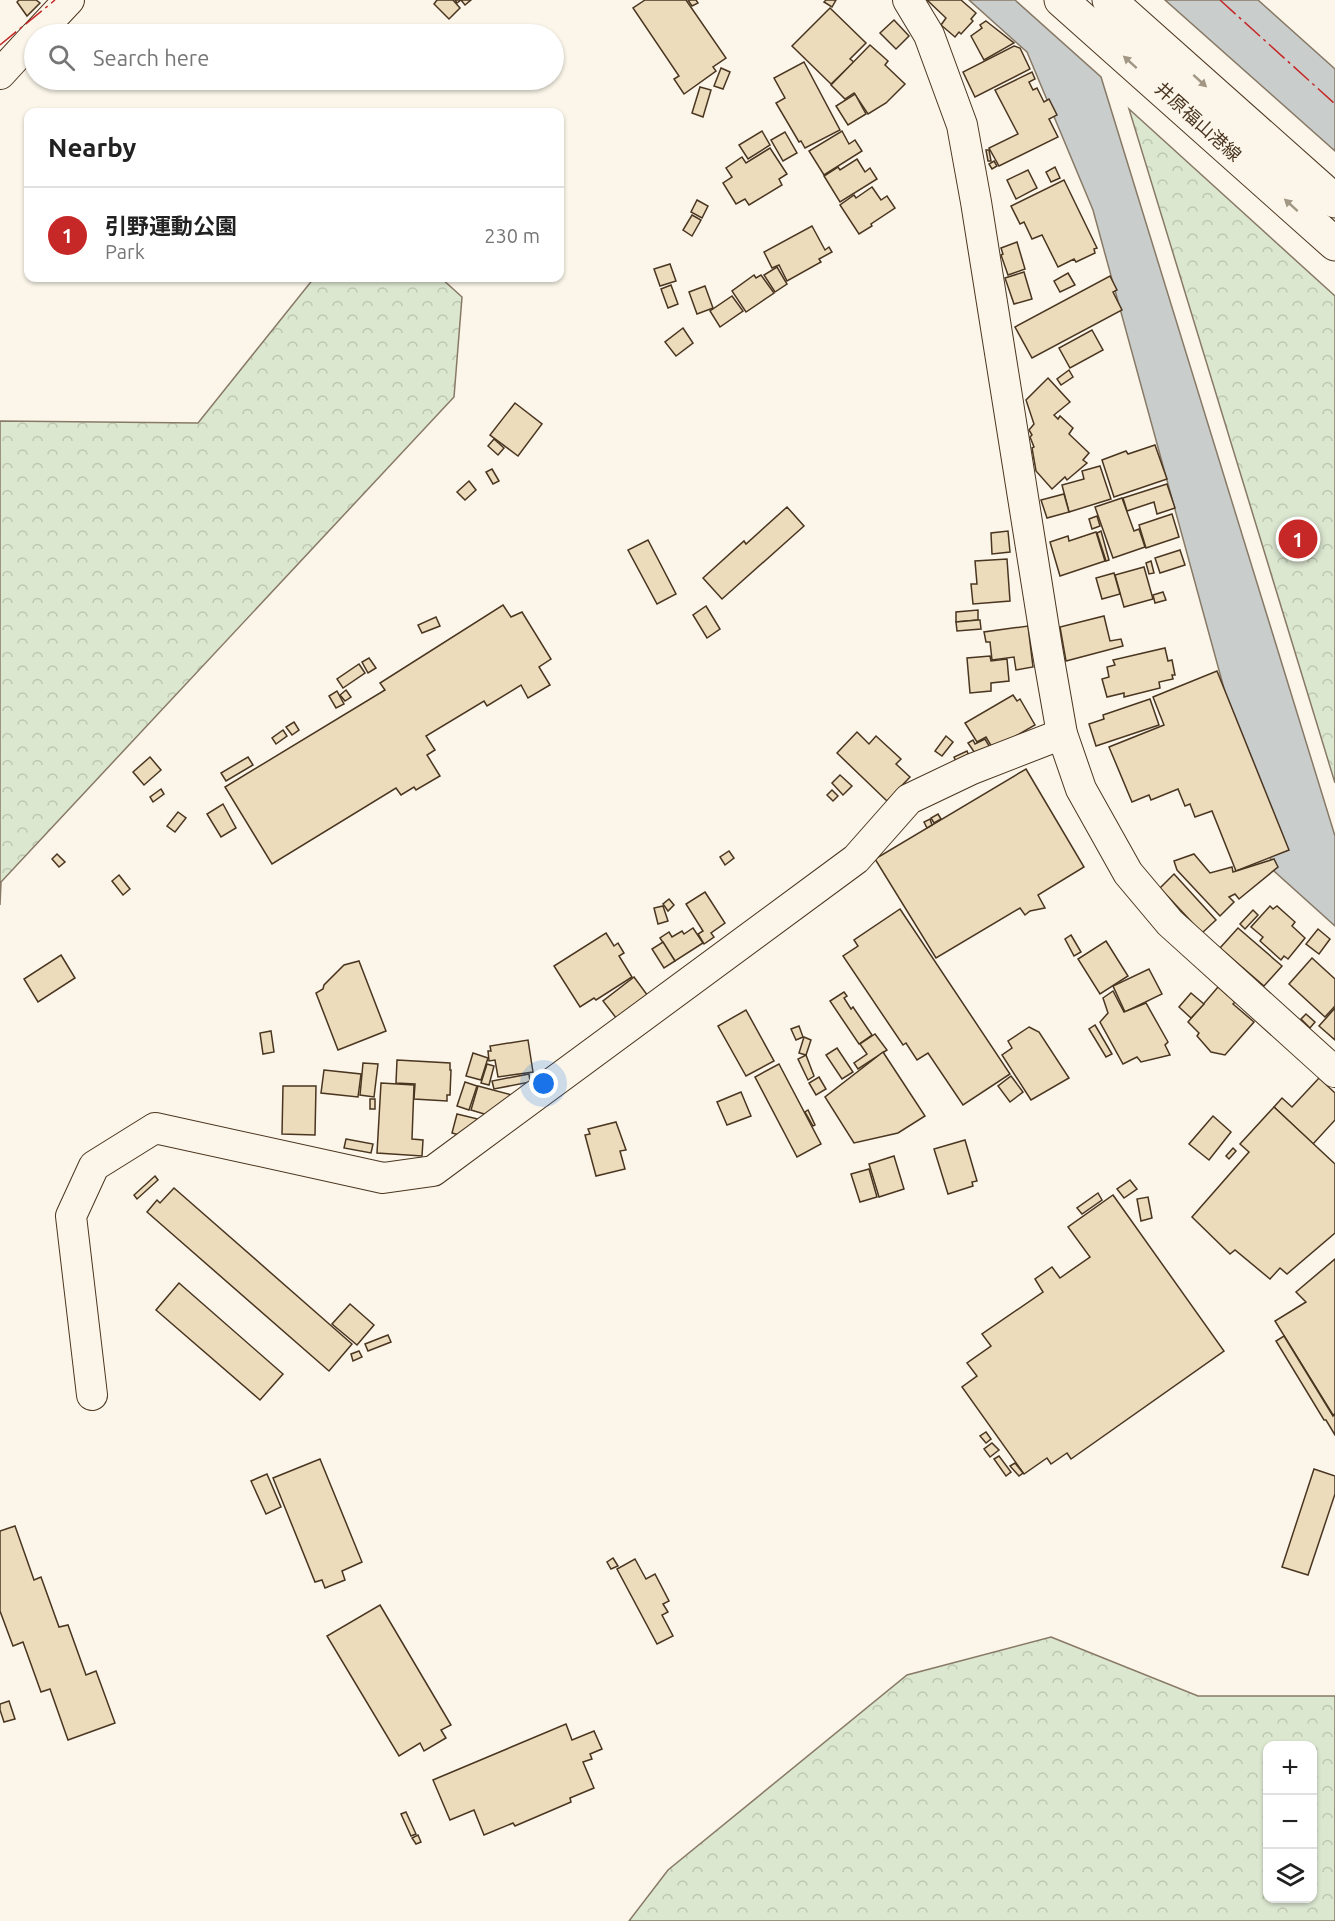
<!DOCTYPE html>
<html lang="en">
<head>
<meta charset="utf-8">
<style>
  :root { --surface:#fff; --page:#f6f6f6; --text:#222; --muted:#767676; --line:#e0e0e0; --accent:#c62828 }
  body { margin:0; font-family:Ubuntu,"Noto Sans JP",sans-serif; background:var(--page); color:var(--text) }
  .controls { position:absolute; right:18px; bottom:18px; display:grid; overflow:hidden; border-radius:12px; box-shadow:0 2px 4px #0004 }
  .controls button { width:54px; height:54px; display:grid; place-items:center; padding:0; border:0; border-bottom:2px solid var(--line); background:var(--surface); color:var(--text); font:30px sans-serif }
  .you { position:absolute; left:544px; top:1084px; width:21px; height:21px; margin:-15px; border:4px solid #fff; border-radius:50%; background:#1a73e8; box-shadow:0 0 0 9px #1a73e833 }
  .badge { display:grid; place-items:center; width:39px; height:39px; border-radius:50%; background:var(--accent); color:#fff; font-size:20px; font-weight:700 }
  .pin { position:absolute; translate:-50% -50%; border:3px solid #fff; box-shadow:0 2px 6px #0006 }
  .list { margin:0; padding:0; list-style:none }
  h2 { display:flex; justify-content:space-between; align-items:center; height:78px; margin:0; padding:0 24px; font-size:26px }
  h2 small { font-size:20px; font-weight:400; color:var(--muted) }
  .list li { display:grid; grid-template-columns:39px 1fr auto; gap:18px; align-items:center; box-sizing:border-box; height:96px; padding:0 24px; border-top:2px solid var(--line) }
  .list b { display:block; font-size:22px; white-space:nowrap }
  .list p { margin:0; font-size:20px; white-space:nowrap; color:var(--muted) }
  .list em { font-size:20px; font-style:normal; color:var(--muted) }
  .icon { flex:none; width:33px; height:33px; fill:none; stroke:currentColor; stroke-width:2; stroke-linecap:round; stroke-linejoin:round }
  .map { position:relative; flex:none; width:1335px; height:1921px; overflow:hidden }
  .search { position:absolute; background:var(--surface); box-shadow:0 2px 4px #0004; left:24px; top:24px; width:540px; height:66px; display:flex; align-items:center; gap:15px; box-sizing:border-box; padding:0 21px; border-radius:33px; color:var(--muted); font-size:22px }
  .panel { position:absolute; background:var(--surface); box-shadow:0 2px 4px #0004; left:24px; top:108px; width:540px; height:174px; border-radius:12px }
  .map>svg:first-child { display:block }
  .forest { fill:url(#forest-crowns); stroke:#887966; stroke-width:1.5; fill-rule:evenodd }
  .water { fill:#c9cecd; stroke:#887966; stroke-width:1.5 }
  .building { fill:#ecdcbc; stroke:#4a3520; stroke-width:1.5 }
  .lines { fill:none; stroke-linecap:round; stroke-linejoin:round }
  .minor-casing { stroke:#4a3520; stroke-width:32 }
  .major-casing { stroke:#4a3520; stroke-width:35 }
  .minor { stroke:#fbf6e9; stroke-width:30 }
  .major { stroke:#fbf6e9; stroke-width:33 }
  .power { stroke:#c62828; stroke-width:1.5; stroke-dasharray:21 4.5 3 4.5; stroke-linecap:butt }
  .oneway { fill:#a29684 }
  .labels { text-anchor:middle; stroke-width:4.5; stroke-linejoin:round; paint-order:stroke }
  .street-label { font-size:18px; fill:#4a3520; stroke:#fbf6e9 }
</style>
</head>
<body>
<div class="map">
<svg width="1335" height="1921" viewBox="0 0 1335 1921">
  <defs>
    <pattern id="forest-crowns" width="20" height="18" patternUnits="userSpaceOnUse" patternTransform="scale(1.5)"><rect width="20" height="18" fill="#dce7d0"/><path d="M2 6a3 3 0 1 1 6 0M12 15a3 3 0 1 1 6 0" fill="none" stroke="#bec7b2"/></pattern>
  </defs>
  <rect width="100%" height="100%" fill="#fbf6e9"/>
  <g class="forest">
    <path d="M1129,109L1335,296V783Z"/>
    <path d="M314,278H441L462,297L454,397L1,882L0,905V421L198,423Z"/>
    <path d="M1051,1637L1198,1696H1335V1921H629L668,1870L907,1675ZM1268,1746H1312V1898H1268Z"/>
  </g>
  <g class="water">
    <path d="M969,0H1015L1101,77L1335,836V926L1274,871L1093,210L1027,52Z"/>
    <path d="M1165,0H1258L1335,69V151Z"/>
  </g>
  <g class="building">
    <path d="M19,0H36L40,3L27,16L17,2Z"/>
    <path d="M437,0H453L460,8L449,19L434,4Z"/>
    <path d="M455,0H471L465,5L461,0L457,3Z"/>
    <path d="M645,0H686L726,58L713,67L716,71L684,94L674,79L679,76L633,8Z"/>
    <path d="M688,0H696L698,3L692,6Z"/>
    <path d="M826,0H836L832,7L824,2Z"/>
    <path d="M927,0H961L976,13L971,19L973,21L961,34L959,32L955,37L941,25L946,18Z"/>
    <path d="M830,8L866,43L850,59L854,62L831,84L792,46Z"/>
    <path d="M894,20L909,36L896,49L880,33Z"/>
    <path d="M986,21L1014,43L984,60L971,36L982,28L980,25Z"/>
    <path d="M870,45L888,61L885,65L905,84L886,103L868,114L854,93L845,99L831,85Z"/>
    <path d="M1014,46L1020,48L1030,69L975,97L963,72Z"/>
    <path d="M804,62L840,130L805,148L801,141L799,142L776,103L785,98L774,78Z"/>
    <path d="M721,68L730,72L723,89L714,86Z"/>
    <path d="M1032,72L1035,79L1029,82L1033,90L1037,88L1044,102L1049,99L1057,115L1049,119L1058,137L999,166L989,148L1018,134L995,90Z"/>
    <path d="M700,87L711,90L703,117L692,113Z"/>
    <path d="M855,94L866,114L848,125L836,106Z"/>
    <path d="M762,131L770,145L748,159L739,145Z"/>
    <path d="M842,131L849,144L855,140L862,151L824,175L809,151Z"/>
    <path d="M785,132L797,153L783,161L771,140Z"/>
    <path d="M770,148L787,174L779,179L782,185L749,205L745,199L736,204L723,183L732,177L726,168L742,157L746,163Z"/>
    <path d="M986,150H989L991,161H988Z"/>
    <path d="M857,159L865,172L870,168L877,179L840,202L824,176L838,167L840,170Z"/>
    <path d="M994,161L997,166L992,169L989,164Z"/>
    <path d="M1055,167L1060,178L1051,182L1046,172Z"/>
    <path d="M1028,170L1037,188L1016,199L1007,180Z"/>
    <path d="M1064,180L1097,248L1094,249L1095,253L1076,262L1074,259L1058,267L1042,235L1032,239L1024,222L1020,224L1011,206Z"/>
    <path d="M872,187L881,200L887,196L895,208L871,224L872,226L859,234L840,205L854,195L856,198Z"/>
    <path d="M697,200L708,206L702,218L691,212Z"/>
    <path d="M692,215L701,220L692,236L683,230Z"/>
    <path d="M812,226L825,250L829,247L832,252L819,259L821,262L787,281L779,265L772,268L764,252Z"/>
    <path d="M1017,242L1025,269L1008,275L1001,255L1003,254L1001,248Z"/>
    <path d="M670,264L676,281L660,286L654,269Z"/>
    <path d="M777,267L787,284L775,292L764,275Z"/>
    <path d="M1024,272L1032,299L1014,304L1005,278Z"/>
    <path d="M1068,273L1075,285L1060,292L1054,281Z"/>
    <path d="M754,275L756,278L761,275L774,293L746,312L732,291Z"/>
    <path d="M1110,276L1117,290L1113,292L1122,310L1032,358L1015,327Z"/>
    <path d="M671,285L678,304L668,308L661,289Z"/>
    <path d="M705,286L713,308L697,314L689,292Z"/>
    <path d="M732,296L743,311L720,327L710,311Z"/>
    <path d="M683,328L693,343L676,356L665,342Z"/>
    <path d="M1092,330L1103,350L1070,368L1059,348Z"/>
    <path d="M1069,370L1073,377L1061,385L1057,379Z"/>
    <path d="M1048,378L1070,402L1054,415L1058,419L1060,416L1073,428L1069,434L1089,453L1083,460L1087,463L1067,480L1065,477L1052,489L1036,471L1032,448L1034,447L1030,437L1032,435L1029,430L1034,424L1026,400Z"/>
    <path d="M515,403L542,424L518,456L490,435Z"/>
    <path d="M494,439L504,448L498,455L488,446Z"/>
    <path d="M1155,445L1167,479L1114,497L1102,460L1126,451L1128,454Z"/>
    <path d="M1100,466L1111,499L1069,512L1062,485L1084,479L1082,471Z"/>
    <path d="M492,469L499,481L493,484L486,472Z"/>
    <path d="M469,481L476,490L465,500L457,492Z"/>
    <path d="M1167,484L1175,508L1157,514L1154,502L1127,511L1123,498Z"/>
    <path d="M1064,494L1069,512L1047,518L1041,500Z"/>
    <path d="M1122,498L1134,531L1139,529L1145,547L1113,558L1095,507Z"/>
    <path d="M787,507L804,526L722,599L703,578L744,541L746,544Z"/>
    <path d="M1172,514L1179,537L1146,548L1139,525Z"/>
    <path d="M1097,516L1100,526L1092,529L1089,519Z"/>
    <path d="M1008,531L1010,552L992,554L991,533Z"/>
    <path d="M1101,531L1109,560L1106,561L1097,533Z"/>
    <path d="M1096,532L1105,561L1060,576L1050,542L1068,536L1069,541Z"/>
    <path d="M648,540L676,594L657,604L628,550Z"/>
    <path d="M1180,550L1185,565L1160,573L1155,558Z"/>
    <path d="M1007,559L1010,601L973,604L971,584H977L975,561Z"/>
    <path d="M1151,561L1154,573L1149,574L1146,563Z"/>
    <path d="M1144,567L1153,599L1124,607L1115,575Z"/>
    <path d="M1114,573L1120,594L1102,599L1096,578Z"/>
    <path d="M1163,592L1166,600L1155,603L1153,595Z"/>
    <path d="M503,605L511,617L522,612L551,659L539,667L550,685L528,698L521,685L487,706L484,701L426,736L435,750L427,755L440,776L416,790L414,787L401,795L396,788L272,864L225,787L385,690L380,683Z"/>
    <path d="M706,606L720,629L707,638L693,615Z"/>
    <path d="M978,610V620L956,622V612Z"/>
    <path d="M1104,616L1110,641L1121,639L1123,646L1066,661L1060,627Z"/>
    <path d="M436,617L440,626L422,633L418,625Z"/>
    <path d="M978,620H980L981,629L957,631L956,622Z"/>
    <path d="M1028,626L1033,667L1016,670L1014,657L992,660L990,642H986L984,632Z"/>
    <path d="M1165,648L1168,661L1172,660L1175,675H1172L1173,679L1159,682L1160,688L1124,697V693L1107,697L1102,679L1109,677L1107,667L1115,665L1113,660Z"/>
    <path d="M990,656L991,661L1007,659L1009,681L991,683V691L970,693L967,658Z"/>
    <path d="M369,658L376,668L368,673L362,662Z"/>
    <path d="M359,664L365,673L343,688L337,679Z"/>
    <path d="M1217,671L1289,850L1236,871L1212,811L1195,817L1190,804L1185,806L1178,789L1151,800L1149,795L1132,802L1109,747L1164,725L1153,697Z"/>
    <path d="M346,690L351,697L345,701L340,695Z"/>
    <path d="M337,691L344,704L336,708L329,696Z"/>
    <path d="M1013,695L1017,701L1020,699L1035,725L993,749L986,737L977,742L965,723Z"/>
    <path d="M1150,699L1159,725L1096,746L1089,724L1104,719L1103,715Z"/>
    <path d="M294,722L299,730L292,735L286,727Z"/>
    <path d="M283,730L287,736L276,744L272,738Z"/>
    <path d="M857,732L869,744L876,736L901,759L896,764L910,777L887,801L837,753Z"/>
    <path d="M946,736L953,742L942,756L935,751Z"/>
    <path d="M985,739L991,749L977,756L968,743L973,740L975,744Z"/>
    <path d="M967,751L971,761L958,766L954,757Z"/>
    <path d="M150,757L161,770L144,785L133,772Z"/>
    <path d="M248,757L253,765L226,781L221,773Z"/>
    <path d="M1026,769L1084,867L1038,895L1045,908L1030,911L1025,915L1020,908L936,958L875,859Z"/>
    <path d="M840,775L852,786L843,795L832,783Z"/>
    <path d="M161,789L164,794L153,802L150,797Z"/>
    <path d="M832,790L838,796L833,801L827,795Z"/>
    <path d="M223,804L236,828L221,837L207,814Z"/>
    <path d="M178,812L186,818L175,832L167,826Z"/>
    <path d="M938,814L941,819L934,823L931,818Z"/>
    <path d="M930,819L932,825L927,828L924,822Z"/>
    <path d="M729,851L734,858L725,865L720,857Z"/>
    <path d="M57,854L65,862L59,867L52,859Z"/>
    <path d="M1194,854L1210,873L1232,867L1233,872L1274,859L1278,867L1239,899L1235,894L1229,897L1234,902L1220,916L1177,870L1174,861Z"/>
    <path d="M1174,874L1216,920L1202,933L1160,888Z"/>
    <path d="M119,875L130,889L123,895L112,881Z"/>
    <path d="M705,892L725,923L711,933L714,937L704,944L698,934L703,931L686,904Z"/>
    <path d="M669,899L674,905L668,911L663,904Z"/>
    <path d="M663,906L668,921L658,924L654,908Z"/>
    <path d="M1270,906L1273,909L1277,906L1295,922L1292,926L1305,938L1288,959L1284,956L1281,960L1260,941L1263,937L1251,927Z"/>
    <path d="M900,909L1010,1074L963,1105L928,1053L917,1060L906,1043L903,1045L843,956L858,946L854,940Z"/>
    <path d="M1253,910L1258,915L1245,929L1240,924Z"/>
    <path d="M693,928L703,943L675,961L660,938L669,932L672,937L682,931L684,934Z"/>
    <path d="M1238,928L1282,966L1264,986L1220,948Z"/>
    <path d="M1318,929L1330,939L1319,954L1306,944Z"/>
    <path d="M606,933L614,946L618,943L624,953L619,956L632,977L596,1000L594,998L580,1007L554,966Z"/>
    <path d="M1071,935L1081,952L1074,956L1065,939Z"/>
    <path d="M1106,941L1128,976L1100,994L1078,959Z"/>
    <path d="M663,942L675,961L664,968L652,949Z"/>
    <path d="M61,955L75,978L38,1002L24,979Z"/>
    <path d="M1312,958L1335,979V1006L1325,1017L1289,984Z"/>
    <path d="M359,961L386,1031L338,1050L316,993L323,989L324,985L344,965Z"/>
    <path d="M1149,969L1162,994L1125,1012L1113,986Z"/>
    <path d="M634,977L648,996L617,1019L603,1001Z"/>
    <path d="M1218,987L1235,1002L1233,1004L1254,1022L1225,1055L1211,1052L1197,1036L1199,1033L1188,1022Z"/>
    <path d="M1113,991L1124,1012L1146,1003L1168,1042L1165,1045L1170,1055L1141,1062L1137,1057L1123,1064L1100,1022L1108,1013L1103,998Z"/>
    <path d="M844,992L847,996L844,998L851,1009L853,1007L872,1035L859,1044L830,1001Z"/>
    <path d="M1191,993L1204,1004L1191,1018L1179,1007Z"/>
    <path d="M1335,1008V1040L1319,1026Z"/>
    <path d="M746,1010L774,1061L746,1076L718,1026Z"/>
    <path d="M1306,1014L1315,1022L1310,1028L1301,1019Z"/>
    <path d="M1095,1025L1112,1054L1106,1057L1089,1029Z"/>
    <path d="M799,1026L803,1037L796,1040L791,1029Z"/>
    <path d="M1029,1027L1039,1032L1069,1078L1031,1100L1002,1055L1012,1048L1008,1041Z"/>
    <path d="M271,1031L274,1052L263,1054L260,1033Z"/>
    <path d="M875,1034L887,1050L858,1069L854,1063L867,1054L860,1044Z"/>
    <path d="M804,1037L811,1040L806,1055L799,1053Z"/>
    <path d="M528,1040L533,1072L498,1077L495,1060L489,1061L488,1051H491L490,1046Z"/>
    <path d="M837,1048L853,1072L842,1079L826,1055Z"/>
    <path d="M883,1052L925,1116L898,1133L854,1143L825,1097Z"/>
    <path d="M473,1053L488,1058L481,1080L466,1076Z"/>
    <path d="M806,1055L814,1076L808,1080L798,1059Z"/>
    <path d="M397,1060L450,1063V1070H451L450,1095H447V1101L414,1099L415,1084L396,1083Z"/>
    <path d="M363,1063L378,1064L374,1097L360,1095Z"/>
    <path d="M487,1064L494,1066L489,1085L481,1083Z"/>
    <path d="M779,1064L821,1144L797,1157L755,1077Z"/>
    <path d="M324,1070L361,1074L358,1097L321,1093Z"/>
    <path d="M529,1074L530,1082L494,1089L492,1081Z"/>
    <path d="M1011,1076L1023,1092L1010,1102L998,1086Z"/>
    <path d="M819,1077L826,1089L816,1095L809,1083Z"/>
    <path d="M1319,1078L1335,1093V1120L1313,1144L1274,1107L1282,1098L1292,1107Z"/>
    <path d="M465,1082L477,1086L469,1110L457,1106Z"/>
    <path d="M381,1083L414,1085L412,1139L423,1140L422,1156L377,1153Z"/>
    <path d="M283,1086H316L315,1135L282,1134Z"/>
    <path d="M478,1086L512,1095L504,1120L471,1110Z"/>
    <path d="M741,1092L751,1116L727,1125L717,1102Z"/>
    <rect x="370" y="1099" width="5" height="10"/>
    <path d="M1274,1107L1335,1164V1233L1287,1274L1280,1268L1270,1279L1235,1250L1230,1254L1192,1217L1249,1152L1240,1144Z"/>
    <path d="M808,1110L815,1125L813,1126L805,1112Z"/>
    <path d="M457,1114L486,1121L481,1141L452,1133Z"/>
    <path d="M1213,1116L1231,1132L1209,1160L1189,1144Z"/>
    <path d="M616,1122L626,1150L620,1151L625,1169L596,1176L585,1135L590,1134L588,1129Z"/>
    <path d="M346,1139L373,1144L371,1153L344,1148Z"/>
    <path d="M965,1140L977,1181L972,1182L973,1186L948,1194L934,1149Z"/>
    <path d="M1233,1148L1236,1151L1229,1159L1226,1156Z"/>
    <path d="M894,1156L904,1189L879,1197L869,1164Z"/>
    <path d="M869,1169L877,1197L860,1202L851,1174Z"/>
    <path d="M155,1176L158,1180L137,1199L134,1195Z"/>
    <path d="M1130,1180L1137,1189L1124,1198L1117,1189Z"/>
    <path d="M174,1188L352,1344L329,1371L147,1212L157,1200L160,1203Z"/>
    <path d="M1098,1193L1102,1200L1082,1214L1077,1208Z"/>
    <path d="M1113,1195L1224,1351L1071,1459L1067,1453L1051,1464L1047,1458L1024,1474L962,1387L977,1376L967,1363L991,1346L982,1334L1043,1292L1035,1279L1052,1267L1060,1278L1090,1257L1068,1227Z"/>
    <path d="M1148,1197L1152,1218L1141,1221L1137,1199Z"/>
    <path d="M1335,1259V1414L1333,1415L1275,1321L1306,1302L1296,1292Z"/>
    <path d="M179,1283L283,1374L260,1400L156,1310Z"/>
    <path d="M350,1304L374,1325L357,1345L332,1324Z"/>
    <path d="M388,1335L391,1342L368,1351L365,1344Z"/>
    <path d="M1284,1336L1333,1416L1335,1414V1435L1326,1420H1324L1276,1341Z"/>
    <path d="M359,1351L362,1357L353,1361L351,1354Z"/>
    <path d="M986,1432L991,1439L986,1443L980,1436Z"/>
    <path d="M992,1443L999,1450L990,1457L984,1449Z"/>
    <path d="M999,1456L1011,1472L1006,1476L994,1459Z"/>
    <path d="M320,1459L362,1562L342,1571L345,1580L325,1588L322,1580L315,1582L273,1478Z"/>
    <path d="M1015,1463L1023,1473L1019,1476L1010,1466Z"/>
    <path d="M1314,1469L1335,1476V1494L1308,1575L1282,1567Z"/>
    <path d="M267,1474L281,1507L266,1514L251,1481Z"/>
    <path d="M15,1526L34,1580L41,1577L59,1627L68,1625L86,1675L96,1671L115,1723L68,1740L50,1689L41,1692L23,1642L13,1646L0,1611V1531Z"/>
    <path d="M613,1558L618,1566L611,1569L607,1562Z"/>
    <path d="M635,1559L646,1579L655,1574L669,1601L663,1604L668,1612L662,1615L673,1636L657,1644L617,1569Z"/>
    <path d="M380,1605L451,1725L441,1730L446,1738L424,1751L420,1743L399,1756L327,1636Z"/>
    <path d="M9,1701L15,1719L4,1722L0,1710V1704Z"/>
    <path d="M566,1724L572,1740L594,1731L602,1749L590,1754L592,1759L583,1762L594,1788L570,1798L571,1802L515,1826L513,1823L484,1835L474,1810L450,1820L433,1780Z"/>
    <path d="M406,1812L416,1834L411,1836L401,1814Z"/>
    <path d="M418,1835L421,1842L416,1844L412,1838Z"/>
  </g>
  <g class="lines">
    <defs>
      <g id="minor">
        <path d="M908,0L929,35L962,125L976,202L1047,648L1062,734L1081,789L1128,873L1170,923L1335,1072"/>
        <path d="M37,34L69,0"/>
        <path d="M0,74L34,37"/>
        <path d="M92,1395L71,1216L94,1166L155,1128L383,1178L433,1171L856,859L909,799L972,769L1062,734"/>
      </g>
      <g id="major">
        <path d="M1061,0L1335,244"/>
        <path d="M1109,0L1335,201"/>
      </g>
    </defs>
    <use href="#minor" class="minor-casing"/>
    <use href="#major" class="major-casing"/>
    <use href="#minor" class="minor"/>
    <use href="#major" class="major"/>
    <g class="power">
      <path d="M1220,0L1335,104"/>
      <path d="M0,45L55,0"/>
    </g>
  </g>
  <defs><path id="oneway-solid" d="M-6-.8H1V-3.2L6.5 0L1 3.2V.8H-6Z" transform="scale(1.5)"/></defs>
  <g class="oneway">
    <use href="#oneway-solid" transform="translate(1130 62) rotate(-138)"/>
    <use href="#oneway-solid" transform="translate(1200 81) rotate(42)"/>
    <use href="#oneway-solid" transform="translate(1291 205) rotate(-138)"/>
  </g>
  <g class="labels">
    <g class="street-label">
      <text transform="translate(1198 122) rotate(42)" y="6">井原福山港線</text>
    </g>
  </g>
</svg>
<div class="controls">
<button>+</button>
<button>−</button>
<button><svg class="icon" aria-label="layers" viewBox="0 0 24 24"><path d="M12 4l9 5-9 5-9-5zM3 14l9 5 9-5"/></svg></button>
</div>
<div class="you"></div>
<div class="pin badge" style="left:1298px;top:539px">1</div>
<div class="search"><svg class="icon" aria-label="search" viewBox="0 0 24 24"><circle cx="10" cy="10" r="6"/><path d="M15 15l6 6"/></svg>Search here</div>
<section class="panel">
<h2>Nearby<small></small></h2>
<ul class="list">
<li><span class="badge">1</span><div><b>引野運動公園</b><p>Park</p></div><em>230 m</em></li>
</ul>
</section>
</div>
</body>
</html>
